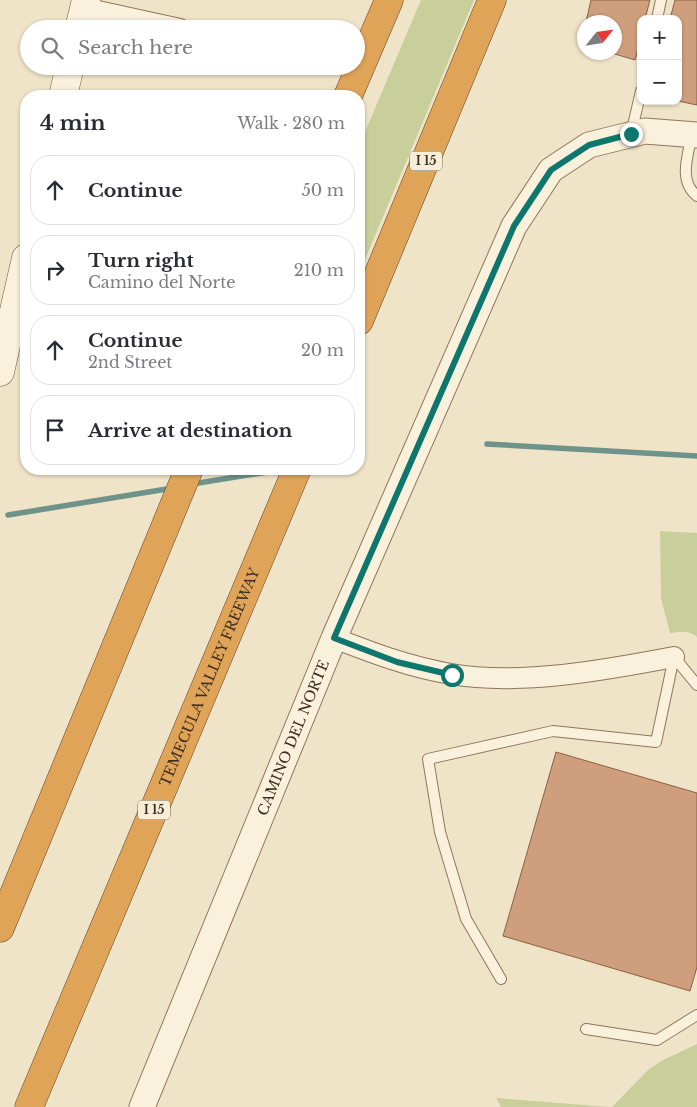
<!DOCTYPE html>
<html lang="en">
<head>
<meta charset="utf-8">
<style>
  :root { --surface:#fff; --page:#f2f2f3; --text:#2b2b33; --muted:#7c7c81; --line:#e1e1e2 }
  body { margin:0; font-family:"Libre Baskerville",serif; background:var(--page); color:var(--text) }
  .controls { position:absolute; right:15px; top:15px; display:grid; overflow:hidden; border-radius:10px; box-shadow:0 1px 4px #0004 }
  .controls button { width:45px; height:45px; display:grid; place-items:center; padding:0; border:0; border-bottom:1px solid var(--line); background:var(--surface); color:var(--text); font:25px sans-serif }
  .compass { position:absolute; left:577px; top:15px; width:45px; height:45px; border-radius:50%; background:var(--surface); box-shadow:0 1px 4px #0004; rotate:60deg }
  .stop { position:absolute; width:15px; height:15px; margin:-11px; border:4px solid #0f766e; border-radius:50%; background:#fff }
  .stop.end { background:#0f766e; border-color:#fff; box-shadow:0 1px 5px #0008 }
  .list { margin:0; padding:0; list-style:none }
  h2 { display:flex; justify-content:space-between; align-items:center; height:65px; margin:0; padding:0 20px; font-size:21px }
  h2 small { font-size:16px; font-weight:400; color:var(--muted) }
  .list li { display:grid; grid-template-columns:32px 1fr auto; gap:15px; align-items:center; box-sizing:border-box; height:70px; margin:0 10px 10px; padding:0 10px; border:1px solid var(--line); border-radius:20px }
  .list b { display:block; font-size:19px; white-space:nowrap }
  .list p { margin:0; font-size:16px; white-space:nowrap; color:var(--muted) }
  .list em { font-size:16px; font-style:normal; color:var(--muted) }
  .icon { flex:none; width:28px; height:28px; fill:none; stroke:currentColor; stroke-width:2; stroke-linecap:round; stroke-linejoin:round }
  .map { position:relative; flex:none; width:697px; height:1107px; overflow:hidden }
  .search { position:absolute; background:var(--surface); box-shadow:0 1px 4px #0004; left:20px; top:20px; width:345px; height:55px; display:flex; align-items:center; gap:12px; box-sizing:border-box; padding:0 18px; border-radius:28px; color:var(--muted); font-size:19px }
  .panel { position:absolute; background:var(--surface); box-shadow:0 1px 4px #0004; left:20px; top:90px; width:345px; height:385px; border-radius:20px }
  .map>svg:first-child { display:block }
  .green { fill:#c9cf9b }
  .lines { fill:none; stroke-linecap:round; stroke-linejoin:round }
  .stream { stroke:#6f938a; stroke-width:5.5 }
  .building { fill:#cf9f7d; stroke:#8d5f41 }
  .service-casing { stroke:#8d765c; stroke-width:12 }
  .minor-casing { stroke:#8d765c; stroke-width:22 }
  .tertiary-casing { stroke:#8d765c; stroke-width:27 }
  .secondary-casing { stroke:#6f573f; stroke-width:29 }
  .motorway-casing { stroke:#5b4430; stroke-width:29 }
  .service { stroke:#faf1dc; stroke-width:10 }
  .minor { stroke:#faf1dc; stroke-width:20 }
  .tertiary { stroke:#faf1dc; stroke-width:25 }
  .secondary { stroke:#faf1dc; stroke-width:28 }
  .motorway { stroke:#e0a458; stroke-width:28 }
  .route { stroke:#0f766e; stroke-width:6 }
  .labels { text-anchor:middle; stroke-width:4; stroke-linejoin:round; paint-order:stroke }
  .shield { fill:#f7eed8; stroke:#756857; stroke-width:1 }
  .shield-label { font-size:12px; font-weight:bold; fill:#3d2e20 }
  .street-label { font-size:14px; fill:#3d2e20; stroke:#f7eed8 }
</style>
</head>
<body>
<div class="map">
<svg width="697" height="1107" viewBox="0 0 697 1107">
  <rect width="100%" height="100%" fill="#f0e4c8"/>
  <g class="green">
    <path d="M421,0H474L359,274V146Z"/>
    <path d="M660,531L697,533V637C689,630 680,632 670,633L661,598Z"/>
    <path d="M697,1044V1107H612L648,1070L661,1061Z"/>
    <path d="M496,1098L609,1107H501Z"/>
  </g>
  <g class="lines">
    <g class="stream">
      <path d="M487,444L697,456"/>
      <path d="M359,457L362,456"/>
      <path d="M192,484L286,469"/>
      <path d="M8,515L173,488"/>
    </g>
  </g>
  <g class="building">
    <path d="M591,0H650L645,19H641V38L635,60L608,52H614V22H586Z"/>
    <path d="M675,0H697V105L678,101V19H670Z"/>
    <path d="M584,27V46L580,45Z"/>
    <path d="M556,752L697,793V967L690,991L503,936Z"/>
  </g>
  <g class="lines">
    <defs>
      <g id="service">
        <path d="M657,19L661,0"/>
        <path d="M631,134L641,91"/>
        <path d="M692,135C688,155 678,181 697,196"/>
        <path d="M674,657L697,685"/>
        <path d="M501,979L466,919L440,832L428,759L553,731L656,742L674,657"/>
        <path d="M586,1029L657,1040L697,1015"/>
      </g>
      <g id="minor">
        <path d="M84,8L180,29"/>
        <path d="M334,638C373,653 409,667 451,674C519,686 606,670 674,657"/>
      </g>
      <g id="tertiary">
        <path id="s1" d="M142,1107L334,638L514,226L551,170L589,145L645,131L697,135"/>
      </g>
      <g id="secondary">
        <path d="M79,29L86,0"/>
        <path d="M63,96L70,66"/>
        <path d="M0,372L26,258"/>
      </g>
      <g id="motorway">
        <path d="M348,96L389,0"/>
        <path d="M359,321L492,0"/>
        <path d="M0,928L189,469"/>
        <path id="s2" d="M29,1107L297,469"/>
      </g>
    </defs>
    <use href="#service" class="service-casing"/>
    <use href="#minor" class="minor-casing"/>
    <use href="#tertiary" class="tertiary-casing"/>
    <use href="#secondary" class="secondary-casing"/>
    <use href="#motorway" class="motorway-casing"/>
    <use href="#service" class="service"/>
    <use href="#minor" class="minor"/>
    <use href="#tertiary" class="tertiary"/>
    <use href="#secondary" class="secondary"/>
    <use href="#motorway" class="motorway"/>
  </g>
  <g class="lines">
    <path class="route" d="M452,675L397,662L334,638L514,226L551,170L589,145L631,134"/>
  </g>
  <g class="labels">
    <g class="shield">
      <rect x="410" y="151.5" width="32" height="19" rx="4"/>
      <rect x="138" y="800.5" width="32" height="19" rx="4"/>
    </g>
    <g class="shield-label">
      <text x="426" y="165">I 15</text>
      <text x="154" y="814">I 15</text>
    </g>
    <g class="street-label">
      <text dy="5" stroke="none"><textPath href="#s2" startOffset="466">TEMECULA VALLEY FREEWAY</textPath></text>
      <text dy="5" stroke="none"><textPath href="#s1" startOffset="399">CAMINO DEL NORTE</textPath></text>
    </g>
  </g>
</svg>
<div class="controls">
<button>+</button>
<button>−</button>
</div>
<svg class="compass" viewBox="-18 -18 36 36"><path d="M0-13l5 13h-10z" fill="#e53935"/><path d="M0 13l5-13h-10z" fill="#7c7c81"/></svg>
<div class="stop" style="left:452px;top:675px"></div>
<div class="stop end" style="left:631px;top:134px"></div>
<div class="search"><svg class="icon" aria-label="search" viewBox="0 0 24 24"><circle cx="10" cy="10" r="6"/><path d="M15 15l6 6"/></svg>Search here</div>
<section class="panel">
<h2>4 min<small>Walk · 280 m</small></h2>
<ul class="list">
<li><svg class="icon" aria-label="ahead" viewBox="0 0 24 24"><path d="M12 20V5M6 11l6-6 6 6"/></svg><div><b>Continue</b></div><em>50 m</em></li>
<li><svg class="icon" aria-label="right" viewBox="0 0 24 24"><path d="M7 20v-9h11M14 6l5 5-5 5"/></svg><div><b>Turn right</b><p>Camino del Norte</p></div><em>210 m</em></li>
<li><svg class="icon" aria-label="ahead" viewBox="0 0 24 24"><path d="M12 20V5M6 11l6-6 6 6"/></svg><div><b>Continue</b><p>2nd Street</p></div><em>20 m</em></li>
<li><svg class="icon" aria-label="arrive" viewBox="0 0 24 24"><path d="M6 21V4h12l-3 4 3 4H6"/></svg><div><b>Arrive at destination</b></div></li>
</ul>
</section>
</div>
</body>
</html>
